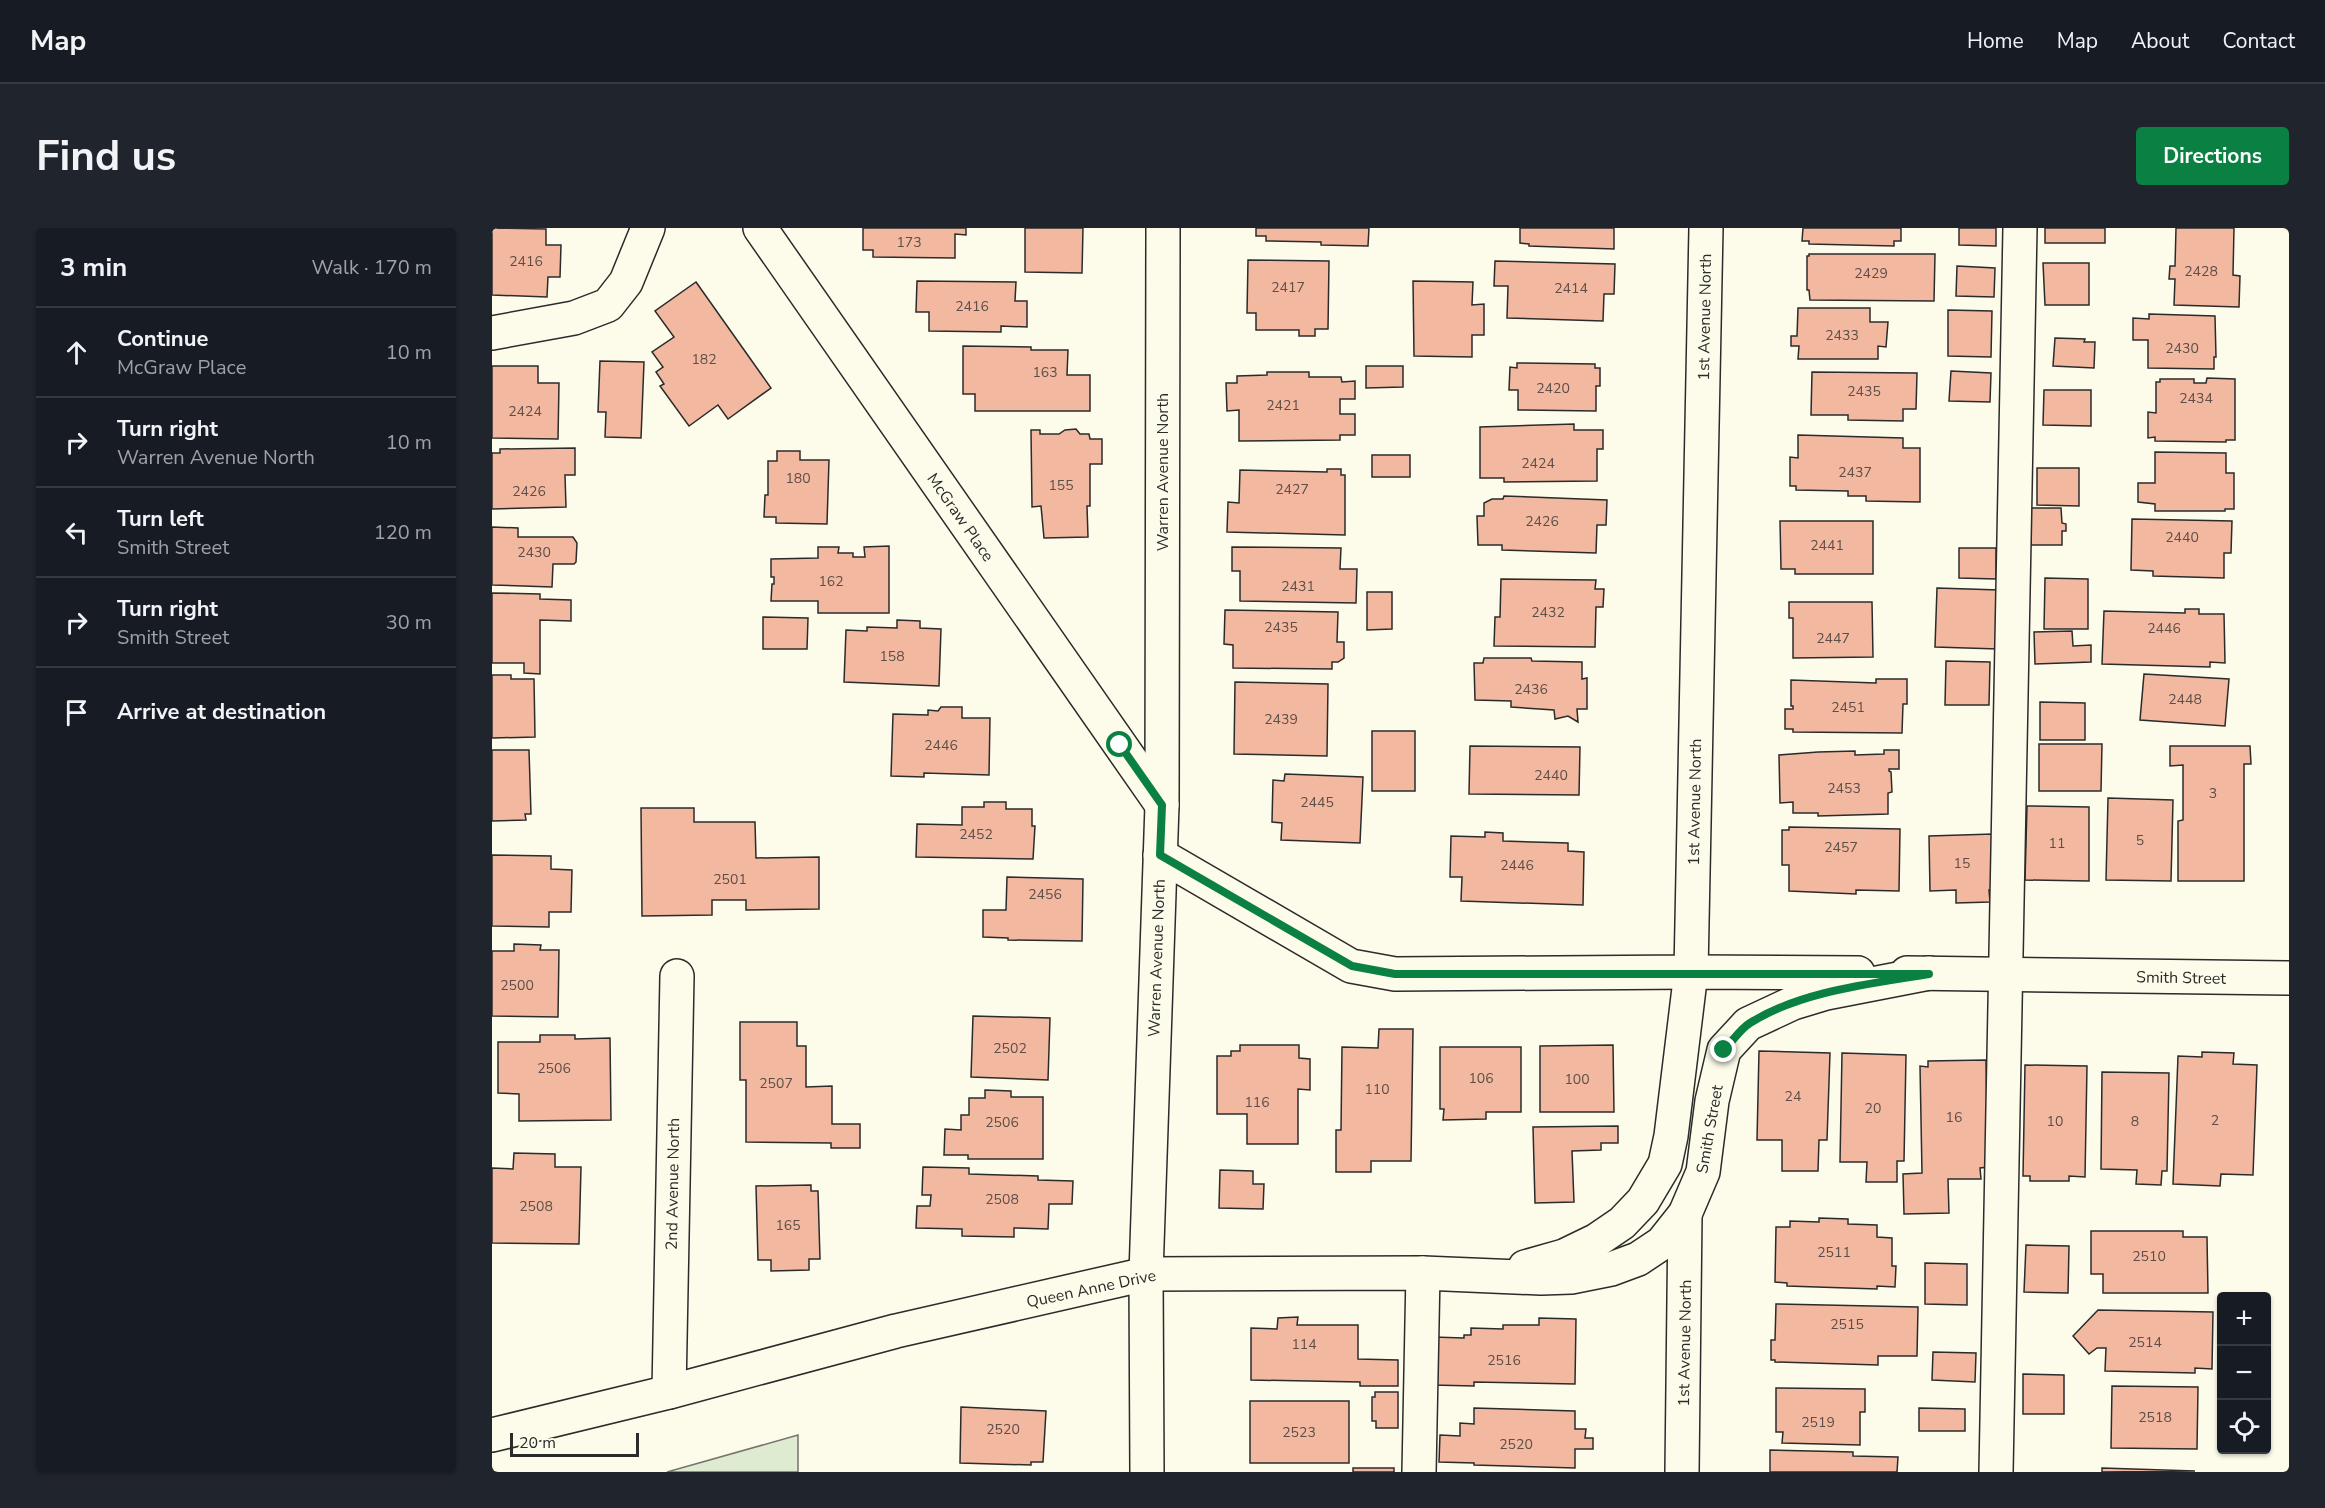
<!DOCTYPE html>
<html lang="en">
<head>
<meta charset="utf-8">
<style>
  :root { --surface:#171b24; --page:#20242c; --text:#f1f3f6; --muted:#9ea1a6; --line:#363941; --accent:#0b8043 }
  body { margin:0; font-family:"Nunito Sans",sans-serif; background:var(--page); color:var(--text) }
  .controls { position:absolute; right:18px; bottom:18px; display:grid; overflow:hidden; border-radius:6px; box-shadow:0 2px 4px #0004 }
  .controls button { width:54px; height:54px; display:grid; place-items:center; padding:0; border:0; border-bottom:2px solid var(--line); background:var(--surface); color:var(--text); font:30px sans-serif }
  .scale { position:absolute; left:18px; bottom:15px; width:129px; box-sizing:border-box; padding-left:6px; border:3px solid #2b2b2b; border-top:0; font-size:16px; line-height:21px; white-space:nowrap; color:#2b2b2b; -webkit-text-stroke:4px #fdfbea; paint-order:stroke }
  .stop { position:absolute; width:18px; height:18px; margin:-14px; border:4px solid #0b8043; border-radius:50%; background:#fff }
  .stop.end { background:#0b8043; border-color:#fff; box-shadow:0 2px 6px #0008 }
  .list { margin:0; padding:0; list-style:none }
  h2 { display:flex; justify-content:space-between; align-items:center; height:78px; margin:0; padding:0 24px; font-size:26px }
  h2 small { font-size:20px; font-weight:400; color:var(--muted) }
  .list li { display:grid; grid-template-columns:39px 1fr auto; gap:18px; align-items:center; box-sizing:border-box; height:90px; padding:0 24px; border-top:2px solid var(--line) }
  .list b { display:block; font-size:22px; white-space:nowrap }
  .list p { margin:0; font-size:20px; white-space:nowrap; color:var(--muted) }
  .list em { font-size:20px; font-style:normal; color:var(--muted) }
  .icon { flex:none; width:33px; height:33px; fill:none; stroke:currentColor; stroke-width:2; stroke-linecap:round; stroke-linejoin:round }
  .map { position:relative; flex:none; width:1797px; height:1244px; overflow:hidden; border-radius:6px }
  header { display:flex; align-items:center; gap:36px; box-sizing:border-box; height:84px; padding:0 30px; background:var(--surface); border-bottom:2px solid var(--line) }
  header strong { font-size:28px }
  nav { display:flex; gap:33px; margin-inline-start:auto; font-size:21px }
  .intro { display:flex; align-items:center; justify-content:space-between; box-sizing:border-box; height:144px; padding:0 36px }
  h1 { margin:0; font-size:42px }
  .button { padding:15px 27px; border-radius:6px; background:var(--accent); color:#fff; font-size:21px; font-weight:700 }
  main { display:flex; gap:36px; padding:0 36px }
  aside { flex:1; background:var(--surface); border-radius:6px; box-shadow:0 2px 4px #0004 }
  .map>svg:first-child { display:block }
  .green { fill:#deebd1; stroke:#74746e; stroke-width:1.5 }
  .building { fill:#f2b8a0; stroke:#2b2b2b; stroke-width:1.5 }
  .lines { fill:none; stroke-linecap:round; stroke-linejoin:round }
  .minor-casing { stroke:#2b2b2b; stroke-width:36 }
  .major-casing { stroke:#2b2b2b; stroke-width:36 }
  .minor { stroke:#fdfbea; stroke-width:33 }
  .major { stroke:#fdfbea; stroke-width:33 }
  .route { stroke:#0b8043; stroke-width:8 }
  .labels { text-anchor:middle; stroke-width:4.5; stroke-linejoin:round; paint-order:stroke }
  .number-label { font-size:14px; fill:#5d4e48 }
  .street-label { font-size:16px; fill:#2b2b2b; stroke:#fdfbea }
</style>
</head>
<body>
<header>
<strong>Map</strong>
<nav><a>Home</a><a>Map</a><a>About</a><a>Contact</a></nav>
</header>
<div class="intro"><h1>Find us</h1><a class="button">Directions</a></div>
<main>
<aside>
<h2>3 min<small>Walk · 170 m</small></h2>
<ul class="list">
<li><svg class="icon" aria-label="ahead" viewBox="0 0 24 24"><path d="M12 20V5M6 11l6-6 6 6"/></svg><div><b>Continue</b><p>McGraw Place</p></div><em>10 m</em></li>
<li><svg class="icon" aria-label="right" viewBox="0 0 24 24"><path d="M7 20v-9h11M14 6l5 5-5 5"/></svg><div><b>Turn right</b><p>Warren Avenue North</p></div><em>10 m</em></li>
<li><svg class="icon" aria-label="left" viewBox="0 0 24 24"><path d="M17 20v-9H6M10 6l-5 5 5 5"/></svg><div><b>Turn left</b><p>Smith Street</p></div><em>120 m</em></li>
<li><svg class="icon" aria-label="right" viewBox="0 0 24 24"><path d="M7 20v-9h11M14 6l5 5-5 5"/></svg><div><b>Turn right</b><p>Smith Street</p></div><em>30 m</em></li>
<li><svg class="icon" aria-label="arrive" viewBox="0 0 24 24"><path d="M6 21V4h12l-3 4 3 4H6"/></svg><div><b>Arrive at destination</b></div></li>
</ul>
</aside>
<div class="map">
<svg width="1797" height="1244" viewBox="0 0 1797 1244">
  <rect width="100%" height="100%" fill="#fdfbea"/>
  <path class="green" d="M306,1207V1244H175Z"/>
  <g class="building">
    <path d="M0,0L54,1V17H69L68,49H56L55,69L0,67Z"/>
    <path d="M371,0H474V7L463,6V30L381,29V22H371Z"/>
    <path d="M533,0H591L590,45L533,44Z"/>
    <path d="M764,0H877L876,18L829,17V14L774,13V8H764Z"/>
    <path d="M1028,0H1122V21L1037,18V16L1028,15Z"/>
    <path d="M1311,0H1409V13H1402V18L1317,16V13H1310Z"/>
    <path d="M1467,0H1504V18L1467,17Z"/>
    <rect x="1553" y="0" width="60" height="15"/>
    <path d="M1684,0H1742L1741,47L1748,48L1747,79L1682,77L1683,51H1677L1678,38H1683Z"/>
    <path d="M1317,26H1443L1442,73L1318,72L1317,62H1315V28H1317Z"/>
    <path d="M756,32L837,33L836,101H823V108H807V102H764V85H755Z"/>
    <path d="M1003,33L1123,36L1122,66H1112L1111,93L1015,90L1016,58H1002Z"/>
    <path d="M1551,35H1597V77H1553Z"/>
    <path d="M1465,38L1503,40L1502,69L1464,68Z"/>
    <path d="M425,53L524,54L523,73H535V99L509,98V104L437,103V84H424Z"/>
    <path d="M921,53L981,54L980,77L992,76V107H980V129L922,128Z"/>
    <path d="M204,54L279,160L236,191L226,177L197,198L168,158L172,156L164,144L171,139L160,124L182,109L163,83Z"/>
    <path d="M1306,80H1378V94H1396L1394,119L1386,118V131H1306L1307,118H1299V108H1305Z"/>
    <path d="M1456,82L1500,83L1499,129L1456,128Z"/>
    <path d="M1657,86L1723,88L1724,129H1722V141L1656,140V112H1641V90L1657,91Z"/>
    <path d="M1563,110L1593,111L1592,114H1603L1602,140L1561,138Z"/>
    <path d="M471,118L539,119V122H576L575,147H598V183H483V166H471Z"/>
    <path d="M108,133L152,134L149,210L113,209L114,184H106Z"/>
    <path d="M1025,135L1103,136V140H1108V158H1104V183L1026,182V162H1017L1018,139L1025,140Z"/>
    <path d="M0,138H46V155H67L66,211L0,210Z"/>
    <path d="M874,138H911V159L874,160Z"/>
    <path d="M1459,143L1499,145L1498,174L1457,173Z"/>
    <path d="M775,144H817V149H849L850,154L863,153V171H848V186H863V207H848V212L747,213V182L735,183L734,155H745V148L775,147Z"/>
    <path d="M1320,144L1425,145L1424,181H1411V193L1356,192V187H1319Z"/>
    <path d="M1715,150L1743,151V212H1734V214L1663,213V209L1656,210V184L1664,185V154H1668V151H1702V155H1714Z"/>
    <path d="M1552,162H1599V198L1551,197Z"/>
    <path d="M1082,196V202H1111V221H1105V253L1012,254V250H988V199Z"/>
    <path d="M584,201L588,206H597L598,211H610V236H598V278H595L596,309L552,310L549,278L540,279L539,202H548V206H567L573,202Z"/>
    <path d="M1306,207L1411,210V220H1428V274L1374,273V268H1356V263L1304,262V258H1298V229L1306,230Z"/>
    <path d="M83,220V247H73L74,279L0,281V225H8V221Z"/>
    <path d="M285,223H308V232H337L335,296L284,295V289H272L273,267H276V233H285Z"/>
    <path d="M1663,224L1734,225V245H1742V281H1733V283H1663V276L1646,274V255H1663Z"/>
    <rect x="880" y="227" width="38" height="22"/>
    <path d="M1545,240H1587V278L1545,277Z"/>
    <path d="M835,241H849V247H853V307L735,304L736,274L747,275L748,242L835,244Z"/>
    <path d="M1012,268L1115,272L1114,297H1105L1104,325L1010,322V317H986L985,288H992V275L1000,271H1011Z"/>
    <path d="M1539,280H1569L1570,295L1574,296V303H1570V317H1539Z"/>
    <path d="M1640,291L1740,293L1739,325H1732V350L1661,348V343L1639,342Z"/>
    <path d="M1288,293H1381V346H1303V341H1289Z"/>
    <path d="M0,299L26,300V309H81L85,315L84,334L82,336H61L60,359L0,357Z"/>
    <path d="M397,318V385H326V373H279L280,356H282V349H279V331L326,330V319H347L346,325H361V329H373L372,319Z"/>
    <path d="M740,319L849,320L848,341H865L864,375L748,373V343H740Z"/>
    <path d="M1467,320H1504V351L1467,350Z"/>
    <path d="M1553,350L1596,351V401H1552Z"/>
    <path d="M1009,351L1104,352L1103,361H1112L1111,379H1104L1103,419L1002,418L1003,389H1008Z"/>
    <path d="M1445,360L1507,362L1506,421L1443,419Z"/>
    <path d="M875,364H900V401L875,402Z"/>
    <path d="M0,365L48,366V371L79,372V393L48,392V446L32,445V435H0Z"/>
    <path d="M1297,374H1380L1381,429L1301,430V390H1297Z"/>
    <path d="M1693,381H1707V386H1732L1733,435L1718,434V439L1610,436L1612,383L1693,385Z"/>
    <path d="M733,382L846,384L845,414H852V430L846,434H840V441L741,440V417L732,416Z"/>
    <path d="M271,389L316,390L315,421H271Z"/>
    <path d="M405,392L428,393V400L449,401L447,458L352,454L354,402L375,403V399L405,400Z"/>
    <path d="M1580,403L1581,418L1599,417V434L1543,436L1542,404Z"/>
    <path d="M992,430H1039L1040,433L1090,434V451L1095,450V481H1085L1086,494L1076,488L1063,491L1062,482L1019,479V473L983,472L982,435H991Z"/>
    <path d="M1454,433L1498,434L1497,477H1453Z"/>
    <path d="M1652,446L1737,451L1733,498L1648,492Z"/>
    <path d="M0,447H19V451H42L43,509L0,510Z"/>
    <path d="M1384,451H1415V476H1411L1410,505L1301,504V501H1293V481H1301V478H1299V452L1384,455Z"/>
    <path d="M743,454L836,456L835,528L742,526Z"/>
    <path d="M1548,474L1593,475V512H1548Z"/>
    <path d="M449,479H470V490H498L497,547L432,545V549L399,548L401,486L436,487V482L446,483Z"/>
    <rect x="880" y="503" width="43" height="60"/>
    <path d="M1547,516H1610L1609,563H1547Z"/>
    <path d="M978,518L1088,519L1087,567L977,566Z"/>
    <path d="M1678,518H1758L1759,536H1752V653H1686V593L1691,592V537L1678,538Z"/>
    <path d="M0,522H37L39,586H33L34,592L0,593Z"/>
    <path d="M1392,522H1407V541H1397V543L1399,544L1400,564L1396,565V586L1326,588V585H1301V574L1288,575L1287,527L1326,524L1363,523V527L1392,526Z"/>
    <path d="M793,546L871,549L868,615L789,612L790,595L780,594L781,552L792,553Z"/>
    <path d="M1616,570L1681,572L1679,653L1614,652Z"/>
    <path d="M492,574H514V581H540V598H543L541,631L424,629L425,596L470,597V579H492Z"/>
    <path d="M1535,578L1597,579V653L1533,652Z"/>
    <path d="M149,580H202V594H263L264,630L327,629V681L254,682V672H220V687L150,688Z"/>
    <path d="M1297,599L1408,601L1407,663L1364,662V666L1297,663V637H1290V602H1297Z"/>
    <path d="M993,604L1011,605V613L1076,615V623L1092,624L1091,677L969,673L970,649H958L959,608L993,609Z"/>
    <path d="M1501,606L1502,662H1497L1498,674L1464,675V662L1438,663L1437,608Z"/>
    <path d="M0,627L59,628V641L80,642L79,684H57V699L0,698Z"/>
    <path d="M515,649L591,651L590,713L516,712V710L491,709V682H514Z"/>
    <path d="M22,716L49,717L48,722H67L66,789L0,788V723H22Z"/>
    <path d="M481,788L558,790L556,852L479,849Z"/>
    <path d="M248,794H305V818H314V859L340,858V896H368V920H339V915L254,914V852H248Z"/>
    <path d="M887,801H921L919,933H879V944H844V902H849L850,819L886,820Z"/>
    <path d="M48,807H83V811L118,810L119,892L27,893V866L6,865V814H48Z"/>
    <path d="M748,817H807V830L818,831V862L806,861V916H755V886H725V828H739V823H748Z"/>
    <path d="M1121,817L1122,884H1048V818Z"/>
    <path d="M948,819H1029V884H994V891L951,892L952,881H948Z"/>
    <path d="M1267,823L1338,825L1335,912H1327L1326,943H1290V912H1265Z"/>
    <path d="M1710,824L1742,825L1741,836L1765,837L1761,947L1729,946L1728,958L1681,956L1686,828L1710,829Z"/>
    <path d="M1350,825L1414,827L1412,933H1405V954H1374L1375,934H1348Z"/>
    <path d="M1494,832L1496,939L1488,940L1489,951H1456L1457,985L1412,986L1411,946L1430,945L1428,838L1436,839V833Z"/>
    <path d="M1533,837L1595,838L1593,949L1577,948V953H1538V948H1531Z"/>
    <path d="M1610,844L1677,845L1675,943H1670L1669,957L1644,956L1645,942L1609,941Z"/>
    <path d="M493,862L519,863V869H551V931H476V927H452L453,901L469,902V887H477V870H493Z"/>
    <path d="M1126,898V915H1109V922L1080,923L1082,974L1043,975L1041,899Z"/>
    <path d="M22,925L63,926V939H89L87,1016L0,1015V940L21,941Z"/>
    <path d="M431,939L477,940V946L546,948V952L581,953L580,976H557L556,1001L522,1000V1009L470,1008V1001L424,1000L425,978H438L439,967H430Z"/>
    <path d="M728,942L761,943V956H772L771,981L727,980Z"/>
    <path d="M319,957V963H326L328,1031H317V1042L279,1043V1032H266L264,958Z"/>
    <path d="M1327,990L1356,991V996L1385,997V1009L1400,1010V1038H1404L1403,1059L1385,1058V1061L1295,1058V1055L1283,1054L1284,999H1298V993L1327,994Z"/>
    <path d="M1599,1003H1691V1009H1715L1716,1065H1611V1046H1599Z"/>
    <path d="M1534,1017L1577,1018L1576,1065L1532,1064Z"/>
    <path d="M1433,1035L1475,1036V1077L1433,1076Z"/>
    <path d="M1284,1076L1426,1079L1425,1128H1386V1137L1283,1134V1132H1279V1112H1283Z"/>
    <path d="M1606,1082L1721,1084L1720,1141L1703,1140V1145L1613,1143L1614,1120H1605L1597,1126L1581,1108Z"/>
    <path d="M806,1089L805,1097H866V1131L906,1132V1158H868V1154L759,1152V1100L785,1101L786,1090Z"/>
    <path d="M1047,1090L1084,1091L1083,1156L982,1154V1158L940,1157L941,1109L972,1110V1107H979V1100L1011,1101V1097H1047Z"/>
    <path d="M1441,1124L1484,1125L1483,1154L1440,1152Z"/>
    <path d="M1531,1146L1572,1147V1186H1531Z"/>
    <path d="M1620,1158L1706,1159L1705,1221L1619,1220Z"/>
    <path d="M1284,1160L1373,1161V1184H1368V1217L1290,1215L1291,1204H1284Z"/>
    <path d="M883,1164H906V1200H884V1193H880V1169H883Z"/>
    <rect x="758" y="1173" width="99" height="62"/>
    <path d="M469,1179L554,1183L551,1234H539V1237L468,1235Z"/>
    <path d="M982,1180L1083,1183V1201H1094L1093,1210H1101V1221H1083V1240L982,1237V1235L947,1234L948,1207L968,1208V1195L982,1196Z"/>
    <path d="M1427,1180L1473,1181V1203H1427Z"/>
    <path d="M1278,1222L1361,1224V1228L1406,1229L1405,1244H1278Z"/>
    <rect x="861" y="1240" width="41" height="4"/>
    <path d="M1610,1240L1703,1243L1610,1244Z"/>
  </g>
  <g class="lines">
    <defs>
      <g id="minor">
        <path d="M268,0L670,577"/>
        <path d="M0,105L82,90L116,77L134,54L156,0"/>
        <path d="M668,627L859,738L903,746L1199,744L1214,0"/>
        <path d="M177,1164L185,748"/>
        <path d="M655,1244L654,1046L670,577L671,0"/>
        <path d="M927,1244L931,1045"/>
        <path d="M1190,1244L1193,986"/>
        <path d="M1504,1244L1528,0"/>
      </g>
      <g id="major">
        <path d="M1415,745L1797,750"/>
        <path d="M1033,1039L1072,1028L1105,1012L1130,995L1151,973L1173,936L1179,908L1199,744L1366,745"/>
        <path d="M0,1207L177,1164L404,1103L654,1046L931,1045L1049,1050L1079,1049L1119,1041L1146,1031L1170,1015L1193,986L1211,944L1220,873L1232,822L1256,796L1301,775L1334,765L1437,745"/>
      </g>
    </defs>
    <use href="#minor" class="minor-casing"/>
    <use href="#major" class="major-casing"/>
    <use href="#minor" class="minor"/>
    <use href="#major" class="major"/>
  </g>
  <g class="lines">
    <path class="route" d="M628,517L670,577L668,627L860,738L903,746H1437C1378,756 1309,763 1258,795C1248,801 1240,814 1232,822"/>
  </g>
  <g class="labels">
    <g class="number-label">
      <text x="417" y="19">173</text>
      <text x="34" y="38">2416</text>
      <text x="1709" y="48">2428</text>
      <text x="1379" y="50">2429</text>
      <text x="796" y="64">2417</text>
      <text x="1079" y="65">2414</text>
      <text x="480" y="83">2416</text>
      <text x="1350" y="112">2433</text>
      <text x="1690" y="125">2430</text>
      <text x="212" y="136">182</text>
      <text x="553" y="149">163</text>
      <text x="1061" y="165">2420</text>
      <text x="1372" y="168">2435</text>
      <text x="1704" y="175">2434</text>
      <text x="791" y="182">2421</text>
      <text x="33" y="188">2424</text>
      <text x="1046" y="240">2424</text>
      <text x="1363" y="249">2437</text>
      <text x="306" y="255">180</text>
      <text x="569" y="262">155</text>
      <text x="800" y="266">2427</text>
      <text x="37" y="268">2426</text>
      <text x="1050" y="298">2426</text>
      <text x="1690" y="314">2440</text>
      <text x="1335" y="322">2441</text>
      <text x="42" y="329">2430</text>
      <text x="339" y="358">162</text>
      <text x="806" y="363">2431</text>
      <text x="1056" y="389">2432</text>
      <text x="789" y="404">2435</text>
      <text x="1672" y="405">2446</text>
      <text x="1341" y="415">2447</text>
      <text x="400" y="433">158</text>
      <text x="1039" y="466">2436</text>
      <text x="1693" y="476">2448</text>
      <text x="1356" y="484">2451</text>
      <text x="789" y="496">2439</text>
      <text x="449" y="522">2446</text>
      <text x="1059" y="552">2440</text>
      <text x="1352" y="565">2453</text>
      <text x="1721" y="570">3</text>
      <text x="825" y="579">2445</text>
      <text x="484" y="611">2452</text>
      <text x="1648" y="617">5</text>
      <text x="1565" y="620">11</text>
      <text x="1349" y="624">2457</text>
      <text x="1470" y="640">15</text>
      <text x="1025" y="642">2446</text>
      <text x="238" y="656">2501</text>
      <text x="553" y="671">2456</text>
      <text x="25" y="762">2500</text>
      <text x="518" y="825">2502</text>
      <text x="62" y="845">2506</text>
      <text x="989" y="855">106</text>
      <text x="1085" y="856">100</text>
      <text x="284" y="860">2507</text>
      <text x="885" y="866">110</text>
      <text x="1301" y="873">24</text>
      <text x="765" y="879">116</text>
      <text x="1381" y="885">20</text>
      <text x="1462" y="894">16</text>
      <text x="1723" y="897">2</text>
      <text x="1563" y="898">10</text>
      <text x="1643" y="898">8</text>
      <text x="510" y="899">2506</text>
      <text x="510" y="976">2508</text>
      <text x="44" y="983">2508</text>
      <text x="296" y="1002">165</text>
      <text x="1342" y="1029">2511</text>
      <text x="1657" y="1033">2510</text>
      <text x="1355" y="1101">2515</text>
      <text x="1653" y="1119">2514</text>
      <text x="812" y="1121">114</text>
      <text x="1012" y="1137">2516</text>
      <text x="1663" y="1194">2518</text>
      <text x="1326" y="1199">2519</text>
      <text x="511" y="1206">2520</text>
      <text x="807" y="1209">2523</text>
      <text x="1024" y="1221">2520</text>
    </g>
    <g class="street-label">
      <text transform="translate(1212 89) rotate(-89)" y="6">1st Avenue North</text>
      <text transform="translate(670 244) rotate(-90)" y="6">Warren Avenue North</text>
      <text transform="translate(469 289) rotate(55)" y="6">McGraw Place</text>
      <text transform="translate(1202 574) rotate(-89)" y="6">1st Avenue North</text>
      <text transform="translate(664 730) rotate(-88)" y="6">Warren Avenue North</text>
      <text transform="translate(1689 749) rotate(1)" y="6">Smith Street</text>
      <text transform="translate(1217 901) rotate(-80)" y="6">Smith Street</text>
      <text transform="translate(180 956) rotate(-89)" y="6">2nd Avenue North</text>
      <text transform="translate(599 1060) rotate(-12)" y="6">Queen Anne Drive</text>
      <text transform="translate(1192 1115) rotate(-89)" y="6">1st Avenue North</text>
    </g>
  </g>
</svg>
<div class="controls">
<button>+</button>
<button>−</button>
<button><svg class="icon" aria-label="locate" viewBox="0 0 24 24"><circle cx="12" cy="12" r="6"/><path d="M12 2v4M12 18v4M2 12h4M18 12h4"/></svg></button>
</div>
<div class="scale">20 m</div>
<div class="stop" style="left:628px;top:517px"></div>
<div class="stop end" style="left:1232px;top:822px"></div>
</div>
</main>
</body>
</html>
